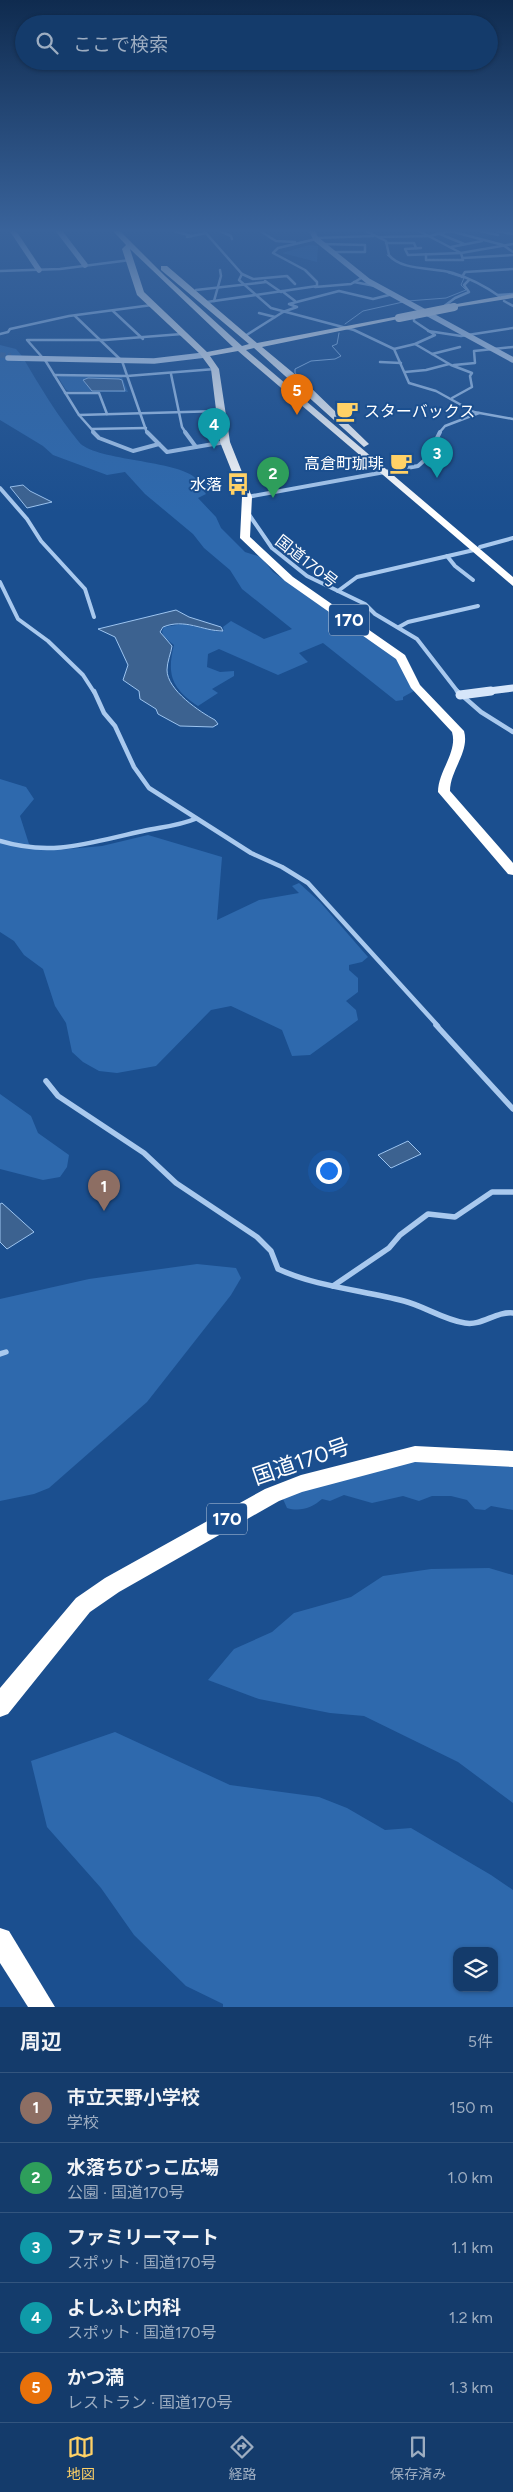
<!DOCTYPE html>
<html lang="ja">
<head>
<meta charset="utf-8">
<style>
  :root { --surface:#143b6b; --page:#214673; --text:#f1f3f6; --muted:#9dadc1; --line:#33557e; --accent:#ffd166 }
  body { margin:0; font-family:Figtree,"Noto Sans JP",sans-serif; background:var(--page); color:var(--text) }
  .controls { position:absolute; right:15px; bottom:15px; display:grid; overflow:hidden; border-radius:10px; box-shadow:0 1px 4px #0004 }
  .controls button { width:45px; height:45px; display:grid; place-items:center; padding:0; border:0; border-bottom:1px solid var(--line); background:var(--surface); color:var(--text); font:25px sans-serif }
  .you { position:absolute; left:328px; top:1170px; width:18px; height:18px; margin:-12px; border:4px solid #fff; border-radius:50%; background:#1a73e8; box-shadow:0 0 0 8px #1a73e833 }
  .badge { display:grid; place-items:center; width:32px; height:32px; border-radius:50%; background:var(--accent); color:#fff; font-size:16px; font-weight:700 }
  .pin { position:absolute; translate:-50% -41px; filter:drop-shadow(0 1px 2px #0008) }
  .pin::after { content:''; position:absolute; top:26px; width:18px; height:15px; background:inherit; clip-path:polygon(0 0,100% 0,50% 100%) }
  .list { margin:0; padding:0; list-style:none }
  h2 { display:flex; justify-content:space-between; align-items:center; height:65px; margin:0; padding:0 20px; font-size:21px }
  h2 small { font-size:16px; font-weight:400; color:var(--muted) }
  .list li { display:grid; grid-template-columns:32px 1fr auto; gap:15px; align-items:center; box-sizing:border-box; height:70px; padding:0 20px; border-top:1px solid var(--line) }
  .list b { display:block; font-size:19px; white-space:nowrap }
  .list p { margin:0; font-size:16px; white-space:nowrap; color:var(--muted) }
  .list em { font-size:16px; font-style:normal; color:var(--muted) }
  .icon { flex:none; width:28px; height:28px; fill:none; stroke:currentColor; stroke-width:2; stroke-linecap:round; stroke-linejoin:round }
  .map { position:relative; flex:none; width:513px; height:2007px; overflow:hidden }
  .search { position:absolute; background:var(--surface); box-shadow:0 1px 4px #0004; left:15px; right:15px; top:15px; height:55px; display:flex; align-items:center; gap:12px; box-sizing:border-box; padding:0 18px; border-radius:28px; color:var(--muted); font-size:19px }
  .sheet { height:415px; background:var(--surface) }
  nav { display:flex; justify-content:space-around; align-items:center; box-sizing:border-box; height:70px; border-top:1px solid var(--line); background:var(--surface); font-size:14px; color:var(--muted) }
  nav a { display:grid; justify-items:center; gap:2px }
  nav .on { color:var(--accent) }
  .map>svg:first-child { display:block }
  .green { fill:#2e69ad; fill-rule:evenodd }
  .water { fill:#3c6290; stroke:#9cc4f0 }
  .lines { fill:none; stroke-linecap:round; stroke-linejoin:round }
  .stream { stroke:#9cc4f0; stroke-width:1 }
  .secondary-tunnel { stroke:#3d69a0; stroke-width:5.5; stroke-dasharray:5.5 2.5; stroke-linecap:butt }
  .street-far3 { stroke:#a9c9ee; stroke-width:2.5 }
  .street-far2 { stroke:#a9c9ee; stroke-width:4 }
  .street-far1 { stroke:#a9c9ee; stroke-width:4.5 }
  .street { stroke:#a9c9ee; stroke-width:5.5 }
  .secondary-far2 { stroke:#d6e6fa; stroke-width:5.5 }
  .secondary-far1 { stroke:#d6e6fa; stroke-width:7 }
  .secondary { stroke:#d6e6fa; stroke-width:9 }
  .highway { fill:#fff; fill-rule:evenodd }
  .highway-bridge { stroke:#fff; stroke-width:8 }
  .labels { text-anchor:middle; stroke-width:4; stroke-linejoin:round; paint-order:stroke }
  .far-poi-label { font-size:16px; fill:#fff; stroke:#1b4f8f; text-anchor:end }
  .far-street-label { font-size:16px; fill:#fff; stroke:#1b4f8f }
  .shield { fill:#1b4f8f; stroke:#bbcadd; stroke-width:1 }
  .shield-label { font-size:18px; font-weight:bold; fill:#fff }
  .near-street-label { font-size:22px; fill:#fff; stroke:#1b4f8f }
</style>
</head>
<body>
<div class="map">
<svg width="513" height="2007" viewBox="0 0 513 2007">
  <rect width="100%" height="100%" fill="#1b4f8f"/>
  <g class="green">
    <path d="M309,245L318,246L317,262L282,253Z"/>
    <path d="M0,345L16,349L22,356C39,385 58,417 79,442C93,460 171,460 193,476C198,480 202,489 206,494L198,498L216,517L221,528L245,552L261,557L273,572L398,659L414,691L403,697V700L396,701L323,643L299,653L308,662L278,675L219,649L208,654L207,667L220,672L234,671V676L212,689L218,693L198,706C173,689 166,676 174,645L164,637L162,632L164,627L183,624L219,632L224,631L223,627L231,621L264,639L292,629L242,589L230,570L204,548L193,534L145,494L125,472L107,475L53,455L43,446L0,420Z"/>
    <path d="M61,376L122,377L128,392L69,391L66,390L58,377Z"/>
    <path d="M0,779L26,787L34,799L20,816L29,844L37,849L57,850L102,846L148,835L222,857L217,920L259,900L299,893L292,886L299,883L320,902L368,957L362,962L349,965V970L358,978V992L346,1001L356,1010L358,1020L310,1055L292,1056L282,1030L231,1006L211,1010L156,1066L117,1073L99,1071L83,1062L72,1052L66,1023L55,1006L43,969L24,955L14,941L0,932Z"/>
    <path d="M0,1094L31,1116L38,1133L69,1155L67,1167L60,1177L43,1180L0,1169Z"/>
    <path d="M197,1264L236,1268L241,1278L231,1295L147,1402L49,1488L34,1494L0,1501V1299L89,1279Z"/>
    <path d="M412,1461L513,1465V1510L491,1506L485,1510L475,1509L467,1500L451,1496H432L419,1501L403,1496L372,1503L344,1495L330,1501L322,1499C312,1508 300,1512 287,1508L283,1499L288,1495Z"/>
    <path d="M489,1568L513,1575V1803L458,1762L364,1716L330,1713L259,1699L208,1680L234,1649L272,1632L294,1613L351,1597L383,1576L431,1569Z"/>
    <path d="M115,1732L230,1785L319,1797L347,1808L385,1830L411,1828L491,1875L513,1890V2007H223V2004L186,1986L134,1935L101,1888L47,1827L31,1761ZM457,1951H494V1988H457Z"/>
  </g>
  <g class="water">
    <path d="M88,378L119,379L122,380L125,391H92L83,380Z"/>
    <path d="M23,485L30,491L52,502L27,508L10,487Z"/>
    <path d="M176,610L189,617L221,627L223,631C202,631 185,618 163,627L160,632L172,646C171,653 167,662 167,670C167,690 200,712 215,720L218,724L213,727L180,726L158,714L156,709L140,699L139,691L123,680L128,665L115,637L98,629Z"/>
    <path d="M408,1141L421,1154L391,1168L378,1155Z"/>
    <path d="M2,1203L34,1232L7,1249L0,1242V1204Z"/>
  </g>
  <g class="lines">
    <g class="stream">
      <path d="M387,255L393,260"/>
      <path d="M408,301L446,298L466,290L461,285L464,278L448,273"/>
      <path d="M345,324L363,311L403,302"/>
      <path d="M302,379L295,373V369L311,361L335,359L341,356L332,346L337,344L339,333"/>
    </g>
    <path class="secondary-tunnel" d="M0,355L11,356"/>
    <g class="street-far3">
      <path d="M175,231L191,236"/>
      <path d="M204,231L242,274L239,280L271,308L354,330L394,349L409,383L436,391L474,412L513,419"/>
      <path d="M220,231L231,236L232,239"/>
      <path d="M260,231L276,241L295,242"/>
      <path d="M366,231L386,241L389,255C401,271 434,267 453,273C469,278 485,286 499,296"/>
      <path d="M419,231L461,253L463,260H426V254"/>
      <path d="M450,231L503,245L513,252"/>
      <path d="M480,231L498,235"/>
      <path d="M497,231L513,234"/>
      <path d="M440,234L464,244"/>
      <path d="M187,237L206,233"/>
      <path d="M379,237L430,236L449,231"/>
      <path d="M315,238L373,236"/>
      <path d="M386,243H414L416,248"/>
      <path d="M322,244L365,245V252H331"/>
      <path d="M451,247L482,241"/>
      <path d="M421,248L405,249L408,255L461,253L513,244"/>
      <path d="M463,258L513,255"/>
      <path d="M0,271L60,269L130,260"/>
      <path d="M242,274L253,279L287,276L295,284"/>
      <path d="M462,277L465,272L513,269"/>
      <path d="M265,281L281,292"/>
      <path d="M354,282L375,286"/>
      <path d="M315,287L351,284L363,277"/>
      <path d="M196,290L266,282"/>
      <path d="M282,291L295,301"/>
      <path d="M498,295L513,294"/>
      <path d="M214,301L221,276L220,270"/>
      <path d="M504,301L513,306"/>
      <path d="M207,302L317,286V282L305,270L273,253L278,248L316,239"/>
      <path d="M443,307L455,298L469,292L464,285L469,280"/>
      <path d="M113,311L143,339"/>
      <path d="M259,313L275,317"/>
      <path d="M75,316L122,361L147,433"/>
      <path d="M428,331L461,336L513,328"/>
      <path d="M0,334L8,332L10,329L69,316L152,305"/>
      <path d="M245,336L283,312L297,307L289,304L339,291L373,299L393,294"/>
      <path d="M415,344L451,365L472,373L470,376L472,387L452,398"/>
      <path d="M394,349L415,344L435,335L414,321V317"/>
      <path d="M432,354L460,347"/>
      <path d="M42,357L27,340H105L182,334"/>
      <path d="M45,360L79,415L95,433"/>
      <path d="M380,362L401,363"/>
      <path d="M454,365L475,363L474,351L513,347"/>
      <path d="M405,372L426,370L449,364"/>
      <path d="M171,374L182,427L186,433"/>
      <path d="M54,375L127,376L215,369"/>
      <path d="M65,393H99L107,414"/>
      <path d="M79,415L220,411"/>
      <path d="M92,429L146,428"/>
      <path d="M439,433L445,426L479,413"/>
    </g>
    <g class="street-far2">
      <path d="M93,432L99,438L133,451L159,444"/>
      <path d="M147,432L167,452L225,442"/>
      <path d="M185,432L196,447"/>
      <path d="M0,488L27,519L41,541L85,589L94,617"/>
      <path d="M247,497L418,466L427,458L440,432"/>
      <path d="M248,513L272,548L307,576L365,604L375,614L417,639L458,692"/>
      <path d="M480,547L513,538"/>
      <path d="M447,556L455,566L473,580"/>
      <path d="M0,582L18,619L48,641L83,675L94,692"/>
      <path d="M338,591L357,577L474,550"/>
      <path d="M399,627L408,622L478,606"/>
    </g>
    <g class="street-far1">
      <path d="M94,691L104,713L115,726L134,767L149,788L251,853L282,867L308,883L438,1026"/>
      <path d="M457,691L481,712L513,732"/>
      <path d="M0,841C53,857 92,842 143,831C161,827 178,826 195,819"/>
    </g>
    <g class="street">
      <path d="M436,1025L513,1109"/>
      <path d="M46,1081L58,1096L144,1153L176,1183L257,1237L271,1251L278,1269C317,1287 362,1290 404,1301C424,1306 444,1320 465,1323C482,1326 496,1311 513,1313"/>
      <path d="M333,1286L389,1248L400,1235L428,1214L455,1217L492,1192H513"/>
      <path d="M0,1354L6,1352"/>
    </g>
    <g class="secondary-far2">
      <path d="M13,231L39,270"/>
      <path d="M59,231L85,265"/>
      <path d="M312,231L316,239L368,281L513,360"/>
      <path d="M8,358L154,361L205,355"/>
    </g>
    <path class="secondary-far1" d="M481,692L513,688"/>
    <path class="secondary" d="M460,695L491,691"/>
    <g class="highway">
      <path d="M113,231H120L165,276L242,346L249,344L161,270V266H167L257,343L399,316L403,318L262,347L309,386L367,442L369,444L364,447L254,348L246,350L513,577V586L238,351L210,356L219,369L230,442L252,497L250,537L293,577L405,655L420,685L464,731C470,752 450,770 450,791L513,863V875L508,874L438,792C438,771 458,752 452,732L411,688L396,659L285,581L240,538L242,497L220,442L211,369L200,354L137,295L122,249L126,245ZM130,249L233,347L207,352L144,292Z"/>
      <path d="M513,294V298L438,310L434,308Z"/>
      <path d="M415,1446L513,1451V1467L415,1462L302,1492L279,1501L119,1592L90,1612L8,1714L0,1717V1688L76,1598L105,1578L265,1489L301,1475Z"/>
      <path d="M0,1928L9,1931L55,2007H28L0,1963Z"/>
    </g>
    <path class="highway-bridge" d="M399,318L454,307"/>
  </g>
  <linearGradient id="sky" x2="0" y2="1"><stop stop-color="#0f2b4f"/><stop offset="0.45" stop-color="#39639b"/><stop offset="1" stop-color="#39639b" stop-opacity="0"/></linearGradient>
  <rect width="513" height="512" fill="url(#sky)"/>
  <defs>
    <symbol id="cafe-bare" viewBox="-9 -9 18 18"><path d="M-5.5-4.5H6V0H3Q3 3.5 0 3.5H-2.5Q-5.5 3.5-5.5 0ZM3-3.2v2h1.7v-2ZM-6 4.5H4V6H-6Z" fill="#ffd166" stroke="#1b4f8f" stroke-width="2.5" paint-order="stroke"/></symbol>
    <symbol id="bus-bare" viewBox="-9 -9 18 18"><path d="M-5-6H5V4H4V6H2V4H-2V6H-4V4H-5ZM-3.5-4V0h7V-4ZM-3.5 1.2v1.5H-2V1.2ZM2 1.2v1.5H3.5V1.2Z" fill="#ffd166" stroke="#1b4f8f" stroke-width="2.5" paint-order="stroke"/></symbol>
  </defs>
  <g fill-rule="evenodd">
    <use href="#cafe-bare" x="331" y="395" width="32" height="32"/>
    <use href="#cafe-bare" x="385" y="447" width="32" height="32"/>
    <use href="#bus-bare" x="222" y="468" width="32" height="32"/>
  </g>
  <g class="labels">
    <g class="far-poi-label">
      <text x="364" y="417" text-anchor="start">スターバックス</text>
      <text x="384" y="469">高倉町珈琲</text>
      <text x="222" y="490">水落</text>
    </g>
    <g class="far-street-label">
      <text transform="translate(307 561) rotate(38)" y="6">国道170号</text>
    </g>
    <g class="shield">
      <rect x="329" y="604.5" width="40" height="31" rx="4"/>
      <rect x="207" y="1503.5" width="40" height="31" rx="4"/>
    </g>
    <g class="shield-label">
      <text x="349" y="626">170</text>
      <text x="227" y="1525">170</text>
    </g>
    <g class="near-street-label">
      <text transform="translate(301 1461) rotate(-19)" y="8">国道170号</text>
    </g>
  </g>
</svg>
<div class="controls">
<button><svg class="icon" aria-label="layers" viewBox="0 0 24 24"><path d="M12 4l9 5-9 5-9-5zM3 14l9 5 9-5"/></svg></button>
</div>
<div class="you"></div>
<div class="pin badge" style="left:104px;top:1211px;background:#8d6e63">1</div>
<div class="pin badge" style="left:273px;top:498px;background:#2e9e5b">2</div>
<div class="pin badge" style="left:437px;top:478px;background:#0f9aa8">3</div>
<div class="pin badge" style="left:214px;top:449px;background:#0f9aa8">4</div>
<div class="pin badge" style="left:297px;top:415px;background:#e8710a">5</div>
<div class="search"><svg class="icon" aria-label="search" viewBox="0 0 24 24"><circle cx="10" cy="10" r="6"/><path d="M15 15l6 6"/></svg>ここで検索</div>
</div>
<section class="sheet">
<h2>周辺<small>5件</small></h2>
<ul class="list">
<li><span class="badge" style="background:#8d6e63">1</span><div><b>市立天野小学校</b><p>学校</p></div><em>150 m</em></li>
<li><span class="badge" style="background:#2e9e5b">2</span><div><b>水落ちびっこ広場</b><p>公園 · 国道170号</p></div><em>1.0 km</em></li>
<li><span class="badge" style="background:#0f9aa8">3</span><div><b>ファミリーマート</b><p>スポット · 国道170号</p></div><em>1.1 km</em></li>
<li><span class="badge" style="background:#0f9aa8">4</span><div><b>よしふじ内科</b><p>スポット · 国道170号</p></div><em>1.2 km</em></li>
<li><span class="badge" style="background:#e8710a">5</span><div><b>かつ満</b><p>レストラン · 国道170号</p></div><em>1.3 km</em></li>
</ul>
</section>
<nav>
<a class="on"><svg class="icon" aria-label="map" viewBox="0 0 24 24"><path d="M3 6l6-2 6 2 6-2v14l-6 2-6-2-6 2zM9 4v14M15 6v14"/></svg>地図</a>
<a><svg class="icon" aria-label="directions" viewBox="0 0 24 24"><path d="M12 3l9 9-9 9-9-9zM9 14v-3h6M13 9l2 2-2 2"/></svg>経路</a>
<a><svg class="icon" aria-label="saved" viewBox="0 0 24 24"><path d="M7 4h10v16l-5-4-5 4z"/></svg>保存済み</a>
</nav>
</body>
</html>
